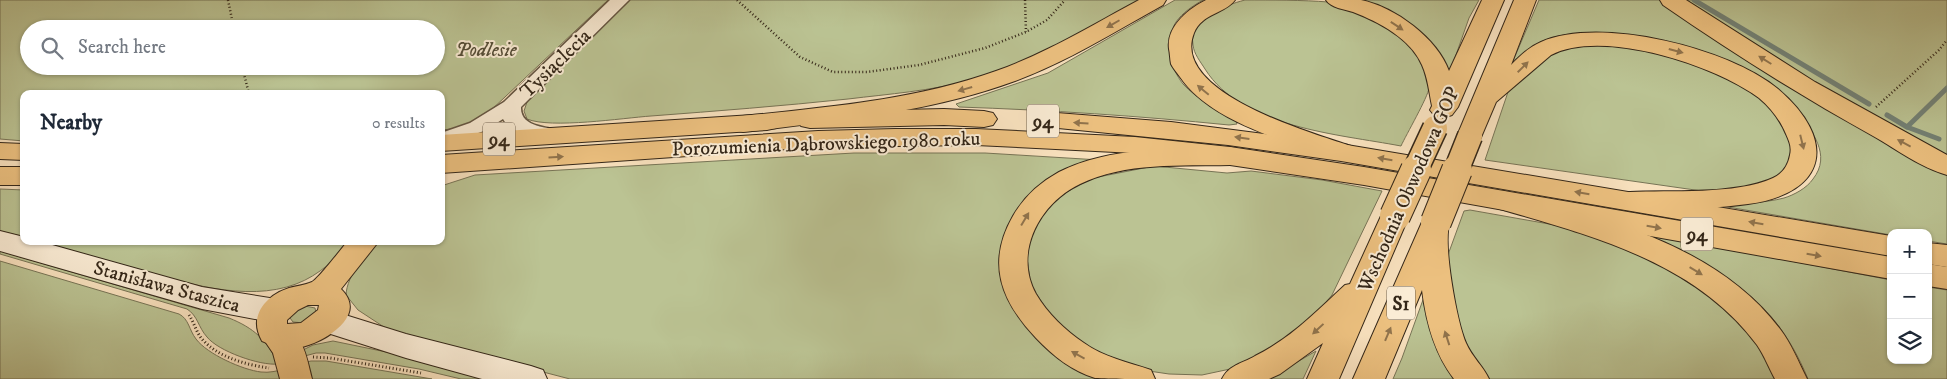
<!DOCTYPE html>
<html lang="en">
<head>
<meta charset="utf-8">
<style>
  :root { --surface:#fff; --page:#f6f6f7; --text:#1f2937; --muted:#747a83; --line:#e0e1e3 }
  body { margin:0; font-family:"IM FELL DW Pica",serif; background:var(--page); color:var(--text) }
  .controls { position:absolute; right:15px; bottom:15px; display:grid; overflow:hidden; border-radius:10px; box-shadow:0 1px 4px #0004 }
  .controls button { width:45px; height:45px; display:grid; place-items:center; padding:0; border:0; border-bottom:1px solid var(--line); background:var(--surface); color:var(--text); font:25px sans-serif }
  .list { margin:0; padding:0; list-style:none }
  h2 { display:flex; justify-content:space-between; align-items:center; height:65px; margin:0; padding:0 20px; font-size:21px }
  h2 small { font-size:16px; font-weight:400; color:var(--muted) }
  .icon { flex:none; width:28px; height:28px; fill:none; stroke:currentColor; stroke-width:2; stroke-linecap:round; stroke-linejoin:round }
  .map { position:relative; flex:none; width:1947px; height:379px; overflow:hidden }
  .search { position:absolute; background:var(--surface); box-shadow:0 1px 4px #0004; left:20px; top:20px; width:425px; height:55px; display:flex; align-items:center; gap:12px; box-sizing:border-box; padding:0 18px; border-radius:28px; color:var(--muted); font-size:19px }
  .panel { position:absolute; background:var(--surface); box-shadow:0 1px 4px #0004; left:20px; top:90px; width:425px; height:155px; border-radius:10px }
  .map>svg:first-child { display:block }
  .green { fill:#bbc393; stroke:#777456; fill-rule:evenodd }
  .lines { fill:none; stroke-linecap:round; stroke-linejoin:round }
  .stream { stroke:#738175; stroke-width:5 }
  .street-casing { stroke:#645542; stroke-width:3 }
  .secondary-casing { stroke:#332618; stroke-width:2 }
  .primary-casing { stroke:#332618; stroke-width:2 }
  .highway-casing { stroke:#332618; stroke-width:2 }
  .path-far1 { stroke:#332618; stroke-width:2.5; stroke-dasharray:1 2.5; stroke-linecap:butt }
  .path { stroke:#332618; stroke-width:3; stroke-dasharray:1 2.5; stroke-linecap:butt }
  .street { fill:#faecd5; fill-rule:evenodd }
  .secondary { fill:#faecd5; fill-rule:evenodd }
  .primary { fill:#ecc07f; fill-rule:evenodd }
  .highway { fill:#ecc07f; fill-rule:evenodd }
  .highway-bridge-far1-casing { stroke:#332618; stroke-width:27; stroke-linecap:butt }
  .highway-bridge-casing { stroke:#332618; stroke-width:32; stroke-linecap:butt }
  .highway-bridge-far1 { stroke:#ecc07f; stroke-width:24 }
  .highway-bridge { stroke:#ecc07f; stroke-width:30 }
  .oneway { fill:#90734c }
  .labels { text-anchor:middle; stroke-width:4; stroke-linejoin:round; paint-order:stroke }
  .shield { fill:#faecd5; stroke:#6f6151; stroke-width:1 }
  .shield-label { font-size:19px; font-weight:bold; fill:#332618 }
  .park-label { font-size:20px; font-style:italic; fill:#554d37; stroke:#faecd5 }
  .street-label { font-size:20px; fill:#332618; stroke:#faecd5 }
</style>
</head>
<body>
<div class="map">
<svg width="1947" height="379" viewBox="0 0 1947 379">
  <rect width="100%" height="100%" fill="#f8e1be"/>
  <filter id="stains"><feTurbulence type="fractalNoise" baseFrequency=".004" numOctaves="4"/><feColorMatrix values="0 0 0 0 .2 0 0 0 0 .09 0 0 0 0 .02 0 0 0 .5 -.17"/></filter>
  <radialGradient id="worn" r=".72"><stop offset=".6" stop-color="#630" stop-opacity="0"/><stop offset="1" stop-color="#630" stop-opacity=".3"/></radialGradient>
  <g class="green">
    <path d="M0,0H608L488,113C473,123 459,129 441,130V94H24V141L0,139ZM29,29H436V66H29Z"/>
    <path d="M629,0H1143C1088,30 1033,63 971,80C931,91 889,94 848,99C782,106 717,111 651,116C623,118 551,129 527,119L524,111L527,102Z"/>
    <path d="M1175,0H1203C1194,5 1182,13 1176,22C1164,40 1170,68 1183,84C1196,99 1218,108 1235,118L1237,124L1229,125C1140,116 1049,110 959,107L956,104L1048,73Z"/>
    <path d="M1245,0C1270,0 1304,0 1328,2C1366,12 1430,42 1429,88C1428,97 1406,135 1401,146C1338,134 1242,128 1205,69C1200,61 1194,54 1193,45C1188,17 1223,6 1245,0Z"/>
    <path d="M1353,0H1479L1469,18L1451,69L1447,70Z"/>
    <path d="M1539,0H1663L1947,174V244L1928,241V233H1891V235L1722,206C1742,203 1765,203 1784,198C1794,195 1807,188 1813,179C1832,155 1812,131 1796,110L1641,37C1608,33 1561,27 1532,47C1525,51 1520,57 1513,61Z"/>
    <path d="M1681,0H1947V158L1871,118Z"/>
    <path d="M1611,44L1663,51L1743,83L1781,118L1794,153L1782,173L1770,182L1753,187L1709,192L1485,160L1508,92L1539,60L1568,46Z"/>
    <path d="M854,153H985L1100,160L1077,169L1003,264L1078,369L1101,379H570L416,339L387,329L358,310L346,295C347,274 366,256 379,241H441V186L475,175Z"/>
    <path d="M1154,166L1227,173L1251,171L1322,180L1382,191L1332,295L1304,328L1249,365L1202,375L1169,374L1142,370L1082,346L1054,320L1031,286L1026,251L1041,214L1063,194L1093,178Z"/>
    <path d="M0,189L24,190V237L0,231Z"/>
    <path d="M1470,210L1566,227L1636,249L1738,314L1780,379H1487L1462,346L1446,269L1449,252L1464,211Z"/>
    <path d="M1628,230L1891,280V360H1928V287L1947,290V379H1808C1770,287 1712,268 1628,230Z"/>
    <path d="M37,241H354C336,258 320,275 296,284C246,303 182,282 133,268C101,259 69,250 37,241Z"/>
    <path d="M0,251L229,318C254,328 267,340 278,364C260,366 218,351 207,337C198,327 198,316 187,309L0,254Z"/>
    <path d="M0,261L179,314C189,319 189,330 196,339C207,354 243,370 261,372C269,373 277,371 285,369L286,379H0Z"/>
    <path d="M1424,297L1458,379H1393L1402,358Z"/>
    <path d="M305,306L315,308L316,313L304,323L293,322L290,318L293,312Z"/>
    <path d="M333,341L396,354L494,379H461L419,369L325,353H316L301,357V351L313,345Z"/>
    <path d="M1316,351L1303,379H1268Z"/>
    <path d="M311,361H326L432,379H306L302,363Z"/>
  </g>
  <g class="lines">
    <g class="stream">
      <path d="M1694,0L1869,104"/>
      <path d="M1887,115L1907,127"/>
      <path d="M1939,139L1907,127L1947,88"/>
    </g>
    <defs>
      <path id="street" d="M610,0H629L521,107C520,128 548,127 563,131L566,135L563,139C545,144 513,136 503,119L484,131L441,146V133L470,123L504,102Z"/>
      <g id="secondary">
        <path d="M0,231L24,237V241H38L202,287L276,299L287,303L292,311L287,319L276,323L202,309L0,251Z"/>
        <path d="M326,309L406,334L531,366L543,370L547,379H482L406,358L315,329L310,321L315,313Z"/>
      </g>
      <g id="primary">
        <path d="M944,109L984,111L993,113L997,119L993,125L984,127L944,125L810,128L801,126L797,120L801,114L810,112Z"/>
        <path d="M1057,113L1171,122L1341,144L1891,236V256L1341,161L1228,145L1048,127L1044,121L1048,115Z"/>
        <path d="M767,114L776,116L780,122L776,128L767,130L441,151V135Z"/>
        <path d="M895,129H976L1135,137L1230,147L1364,167L1891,257V279L1364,185L1230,165L1135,153L976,145L818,147L441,173V155L818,131Z"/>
        <path d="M0,143L24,144V160L0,159Z"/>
        <rect x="0" y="167" width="24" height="18"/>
        <path d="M348,241H379L341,289C371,318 317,347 292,349C281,349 271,345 262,341C248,316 265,296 289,288C296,286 305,285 312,282C319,278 341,249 348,241ZM308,305H319L318,310L301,323L287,324V320L298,310Z"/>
        <path d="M1928,243L1947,245V267L1928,264Z"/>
        <path d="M1928,264L1947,267V289L1928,286Z"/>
      </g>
      <g id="highway">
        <path d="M1139,0H1166L1163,5C1114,32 1067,62 1015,81C928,113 834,121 743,132L734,130L730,124L734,118L743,116C828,107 915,100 996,71C1047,53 1092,25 1139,0Z"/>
        <path d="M1206,0H1235C1225,14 1202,13 1194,33C1170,93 1312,133 1351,146L1355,152L1351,158L1342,160L1333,158C1283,140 1211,122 1180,77C1177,73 1173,68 1171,64C1170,60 1170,53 1169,49C1166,27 1188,9 1206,0Z"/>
        <path d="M1326,0C1337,0 1350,0 1361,0C1395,7 1437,38 1449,71L1482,0H1504L1458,107L1452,115L1443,118L1434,115L1430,110L1432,106C1429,92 1428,78 1422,65C1411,39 1379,22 1353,12C1344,9 1331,8 1326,0Z"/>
        <path d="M1514,0H1536L1511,65C1520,56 1529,47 1541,42C1600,16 1729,48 1778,89C1837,139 1829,193 1748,204C1719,208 1690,209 1661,210C1647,210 1634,211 1620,208L1616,201L1620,194L1630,192C1670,190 1736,195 1773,178C1782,174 1788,166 1790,155C1792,147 1789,141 1786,134C1780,120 1771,108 1759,98C1715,65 1602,28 1551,55L1496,102L1479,142L1470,144L1461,142L1457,136Z"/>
        <path d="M1660,0H1686L1815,82L1947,155V175C1921,168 1896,149 1873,136C1801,96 1731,52 1663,5Z"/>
        <path d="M1230,147L1239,150L1243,156L1239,162L1230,165C1181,166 1125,162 1080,184C1040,203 1013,252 1036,294C1047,313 1066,331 1084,343C1103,357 1128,362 1151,370L1155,379C1140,379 1109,379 1095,378C1072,371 1053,356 1036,338C1001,301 986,263 1013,216C1024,197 1039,183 1059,172C1110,146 1175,149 1230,147Z"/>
        <path d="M1503,191C1602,218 1715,243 1780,329C1791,343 1799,363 1807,379H1775C1769,368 1764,355 1757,345C1695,261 1589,235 1493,207L1489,200L1493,193Z"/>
        <path d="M1395,206L1405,209L1409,216L1339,379H1307L1323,343L1280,374L1269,379H1222C1229,365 1241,364 1255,356C1290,339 1317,311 1345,285L1350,284L1381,216L1385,209Z"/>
        <path d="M1436,212L1446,215L1450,222C1442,242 1457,322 1466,343C1472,357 1483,366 1489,379H1454C1434,353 1426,322 1422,290L1385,379H1353L1422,222L1426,215Z"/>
        <path d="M276,322C303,330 306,355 312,379H280L273,353L260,334L265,325Z"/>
      </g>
    </defs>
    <use href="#street" class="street-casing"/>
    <use href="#secondary" class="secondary-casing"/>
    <use href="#primary" class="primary-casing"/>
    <use href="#highway" class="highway-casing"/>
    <g class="path-far1">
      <path d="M228,0L234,29"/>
      <path d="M737,0L800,57L833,72H867L919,65L985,48L1026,32L1047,20L1065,0"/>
      <path d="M1025,0L1026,32"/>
      <path d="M242,66L249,94"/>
      <path d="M1876,107L1939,50L1947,40"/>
    </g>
    <g class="path">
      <path d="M189,315C194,322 196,332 202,339C217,357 247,365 269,368"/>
      <path d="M313,357L330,358L421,373"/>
    </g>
    <use href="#street" class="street"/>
    <use href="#secondary" class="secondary"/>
    <use href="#primary" class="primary"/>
    <use href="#highway" class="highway"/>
    <defs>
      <g id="highway-bridge-far1">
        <path d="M1415,171L1435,128"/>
        <path d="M1456,171L1470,136"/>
      </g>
      <g id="highway-bridge">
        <path d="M1395,216L1416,170"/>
        <path d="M1436,222L1457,170"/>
      </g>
    </defs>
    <use href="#highway-bridge-far1" class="highway-bridge-far1-casing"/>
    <use href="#highway-bridge" class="highway-bridge-casing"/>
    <use href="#highway-bridge-far1" class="highway-bridge-far1"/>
    <use href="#highway-bridge" class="highway-bridge"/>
  </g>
  <defs><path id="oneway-solid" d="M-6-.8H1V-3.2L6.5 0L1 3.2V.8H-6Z" transform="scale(1.25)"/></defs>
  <g class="oneway">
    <use href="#oneway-solid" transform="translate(1113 24) rotate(150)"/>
    <use href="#oneway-solid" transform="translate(1397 26) rotate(34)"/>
    <use href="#oneway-solid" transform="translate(1676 51) rotate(15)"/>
    <use href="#oneway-solid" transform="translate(1765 60) rotate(-148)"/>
    <use href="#oneway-solid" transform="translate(1523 67) rotate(-45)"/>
    <use href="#oneway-solid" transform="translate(965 89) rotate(164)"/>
    <use href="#oneway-solid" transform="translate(1203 90) rotate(-140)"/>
    <use href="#oneway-solid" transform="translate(1081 123) rotate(-177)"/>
    <use href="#oneway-solid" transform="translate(1242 138) rotate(-172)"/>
    <use href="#oneway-solid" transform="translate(1802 142) rotate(76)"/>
    <use href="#oneway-solid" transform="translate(1904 143) rotate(-152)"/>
    <use href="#oneway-solid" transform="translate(556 157) rotate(-4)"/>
    <use href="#oneway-solid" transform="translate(1385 159) rotate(-170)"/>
    <use href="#oneway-solid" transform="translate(1582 193) rotate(-170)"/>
    <use href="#oneway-solid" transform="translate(1025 219) rotate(-59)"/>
    <use href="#oneway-solid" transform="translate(1756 223) rotate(-170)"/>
    <use href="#oneway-solid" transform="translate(1654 227) rotate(10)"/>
    <use href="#oneway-solid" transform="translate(1814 255) rotate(10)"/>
    <use href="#oneway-solid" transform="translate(1696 271) rotate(31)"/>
    <use href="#oneway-solid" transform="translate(1318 329) rotate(137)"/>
    <use href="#oneway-solid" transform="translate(1388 334) rotate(-67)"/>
    <use href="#oneway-solid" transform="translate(1447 338) rotate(-108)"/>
    <use href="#oneway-solid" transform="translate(1078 355) rotate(-151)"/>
  </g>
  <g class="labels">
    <g class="shield">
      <rect x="1027" y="104.5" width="32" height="33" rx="4"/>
      <rect x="483" y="122.5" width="32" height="33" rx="4"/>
      <rect x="1681" y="217.5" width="32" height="33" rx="4"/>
      <rect x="1387" y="286.5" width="28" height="33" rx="4"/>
    </g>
    <g class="shield-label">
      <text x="1043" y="128">94</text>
      <text x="499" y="146">94</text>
      <text x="1697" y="241">94</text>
      <text x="1401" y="310">S1</text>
    </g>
    <g class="park-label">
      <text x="486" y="56">Podlesie</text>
    </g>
    <g class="street-label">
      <text transform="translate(555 63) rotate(-44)" y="7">Tysiąclecia</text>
      <text transform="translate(826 143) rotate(-2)" y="7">Porozumienia Dąbrowskiego 1980 roku</text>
      <text transform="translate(1408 189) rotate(-66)" y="7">Wschodnia Obwodowa GOP</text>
      <text transform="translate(167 286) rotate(15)" y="7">Stanisława Staszica</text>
    </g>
  </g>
  <rect width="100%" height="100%" filter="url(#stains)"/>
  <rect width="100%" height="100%" fill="url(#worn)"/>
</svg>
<div class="controls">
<button>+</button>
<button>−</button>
<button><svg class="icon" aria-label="layers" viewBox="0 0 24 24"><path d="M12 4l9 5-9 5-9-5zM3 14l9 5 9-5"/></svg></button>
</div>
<div class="search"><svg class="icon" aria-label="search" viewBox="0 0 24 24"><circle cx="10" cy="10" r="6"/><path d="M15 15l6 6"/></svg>Search here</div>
<section class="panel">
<h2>Nearby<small>0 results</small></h2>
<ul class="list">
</ul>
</section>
</div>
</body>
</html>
